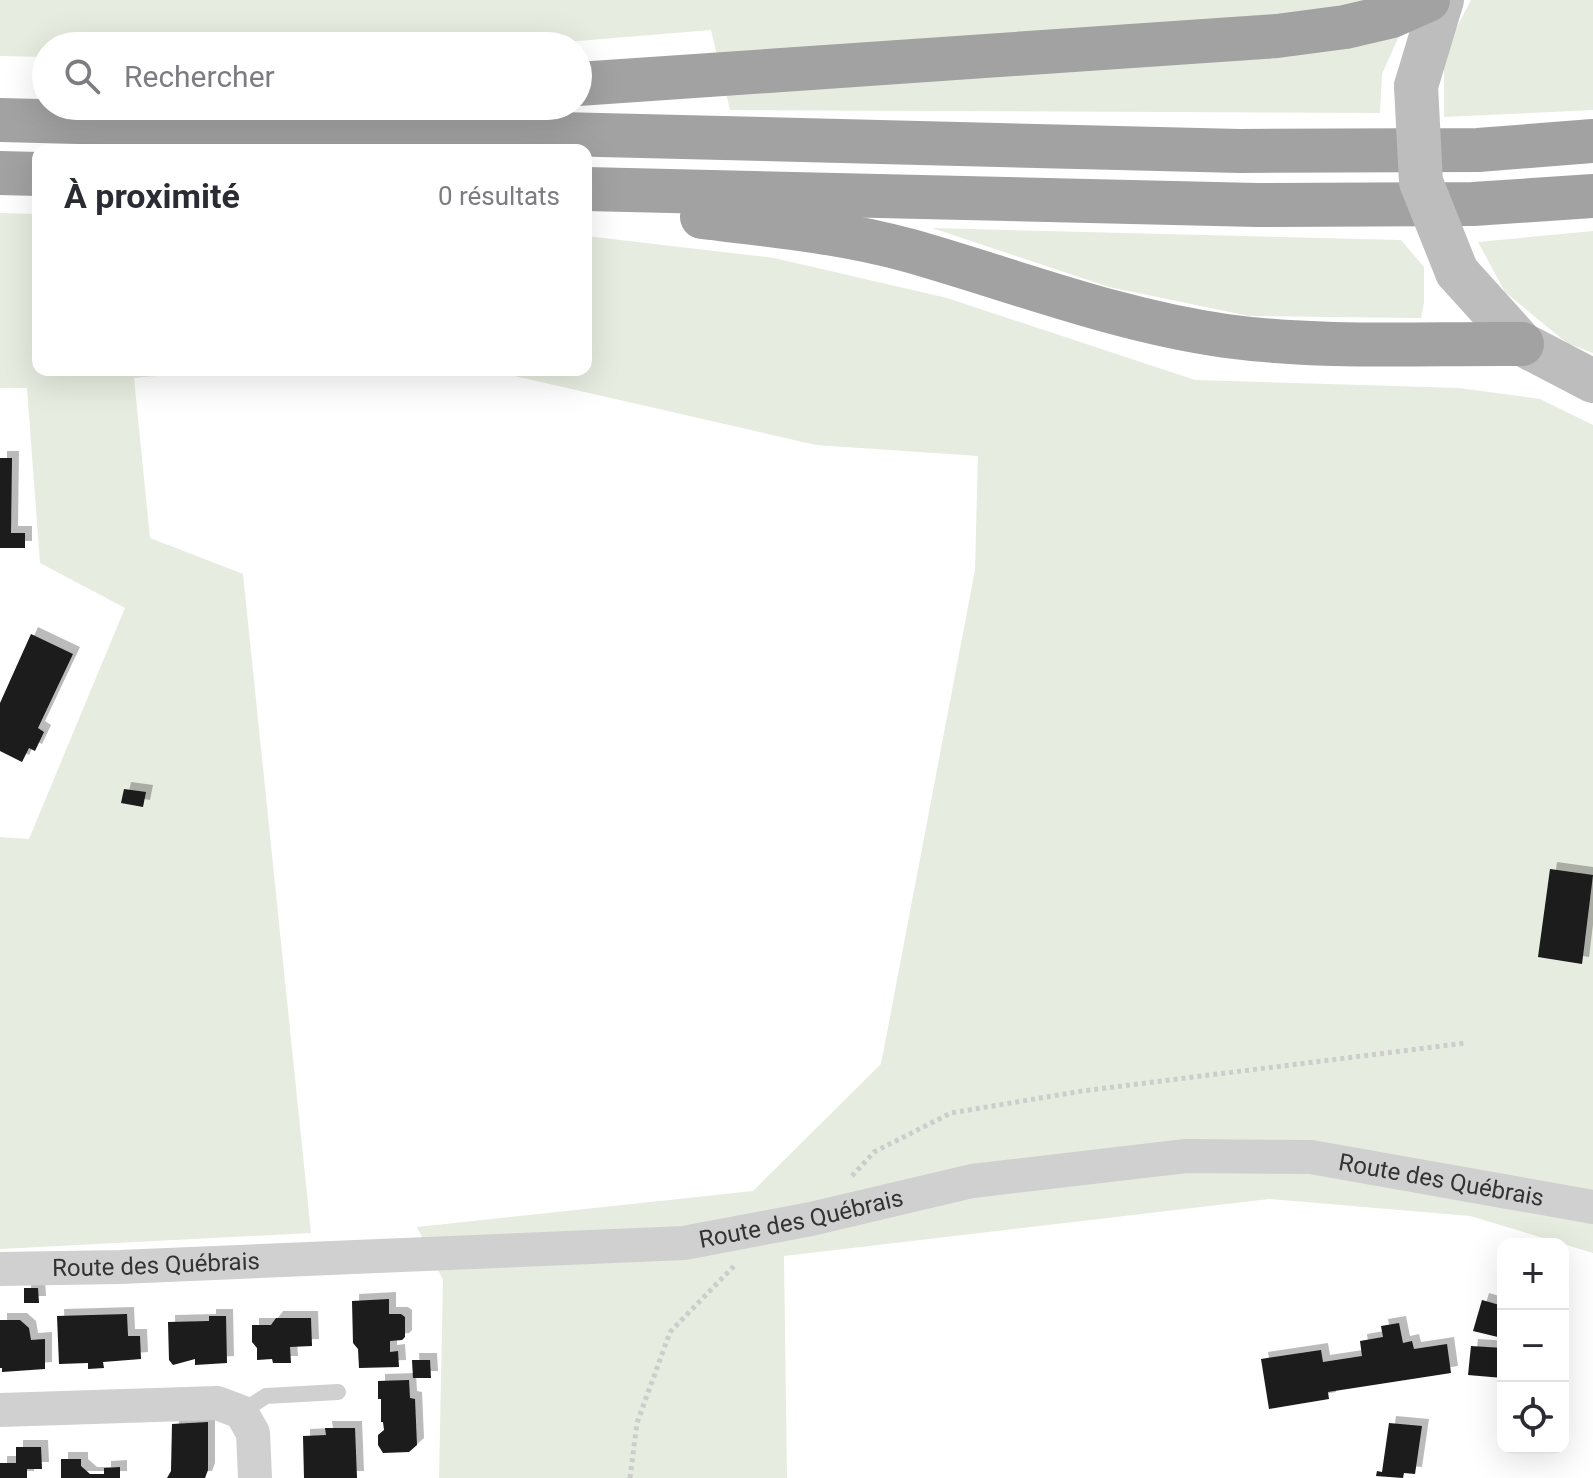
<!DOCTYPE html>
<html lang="fr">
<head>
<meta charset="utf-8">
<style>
  :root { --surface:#fff; --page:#f2f2f3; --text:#2b2b33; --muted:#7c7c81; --line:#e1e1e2 }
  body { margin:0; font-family:Roboto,sans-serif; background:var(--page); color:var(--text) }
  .controls { position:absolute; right:24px; bottom:24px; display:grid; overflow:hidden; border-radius:16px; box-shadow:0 8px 32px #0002 }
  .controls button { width:72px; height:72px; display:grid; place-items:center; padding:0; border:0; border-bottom:2px solid var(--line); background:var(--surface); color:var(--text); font:40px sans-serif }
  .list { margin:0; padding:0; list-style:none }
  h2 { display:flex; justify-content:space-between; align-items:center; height:104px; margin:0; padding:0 32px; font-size:34px }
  h2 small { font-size:26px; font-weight:400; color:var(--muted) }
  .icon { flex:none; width:44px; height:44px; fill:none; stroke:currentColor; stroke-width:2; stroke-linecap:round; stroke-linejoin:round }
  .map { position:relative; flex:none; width:1593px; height:1478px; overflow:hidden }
  .search { position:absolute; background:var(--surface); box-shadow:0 8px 32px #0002; left:32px; top:32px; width:560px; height:88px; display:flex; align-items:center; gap:20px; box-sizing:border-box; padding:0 28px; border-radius:44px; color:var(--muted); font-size:30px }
  .panel { position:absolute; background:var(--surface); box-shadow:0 8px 32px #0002; left:32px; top:144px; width:560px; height:232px; border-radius:16px }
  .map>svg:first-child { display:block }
  .green { fill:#e6ecdf }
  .building { fill:#1a1a1a; filter:url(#shadow) }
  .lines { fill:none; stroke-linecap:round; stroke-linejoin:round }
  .path { stroke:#cdcdcd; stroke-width:5; stroke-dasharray:4 4; stroke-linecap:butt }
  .service { stroke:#d0d0d0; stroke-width:16 }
  .minor { stroke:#d0d0d0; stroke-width:34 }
  .secondary { stroke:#bdbdbd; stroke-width:44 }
  .trunk { stroke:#a2a2a2; stroke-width:44 }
  .secondary-bridge { stroke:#bdbdbd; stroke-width:44 }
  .labels { text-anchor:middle; stroke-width:8; stroke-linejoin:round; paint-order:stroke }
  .street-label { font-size:24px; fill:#333; stroke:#fff }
</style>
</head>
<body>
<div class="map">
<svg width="1593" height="1478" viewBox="0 0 1593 1478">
  <defs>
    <filter id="shadow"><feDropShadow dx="7" dy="-7" stdDeviation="0" flood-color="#0004"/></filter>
  </defs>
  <rect width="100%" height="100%" fill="#fff"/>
  <g class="green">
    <path d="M0,0H1415L1382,74L1380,113L730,110L711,30L517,46H46V57L0,56Z"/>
    <path d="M1471,0H1593V110L1444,117V52Z"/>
    <path d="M0,213L38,214V370H223L134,378L150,538L243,574L311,1233L0,1249V837L29,839L125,608L40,563L27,388H0Z"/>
    <path d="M932,228L1401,240L1424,267V302L1421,318L1249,316L1109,287Z"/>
    <path d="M1593,231V353L1567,343L1505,292L1478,242Z"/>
    <path d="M586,236L774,258L947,298L1195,380L1459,388L1540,399L1593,425V1253L1470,1216L1269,1199L784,1256L787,1478H439L443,1280L417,1227L753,1191L881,1064L975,570L978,456L816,445L488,370H586Z"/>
  </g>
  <g class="building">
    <path d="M0,458H12L11,533H25V548H0Z"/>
    <path d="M31,634L73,654L38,728L44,732L35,751L29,748L22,762L0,751V703Z"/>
    <path d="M124,789L146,792L143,807L121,803Z"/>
    <path d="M1550,869L1593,875L1582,964L1538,957Z"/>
    <path d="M24,1288H38L39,1303H24Z"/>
    <path d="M389,1299V1314H401L405,1317V1337L402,1340L390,1341V1352L398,1351L399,1367L359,1368L358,1349L353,1343L352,1301Z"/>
    <path d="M1482,1300L1503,1306L1502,1338L1473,1331Z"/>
    <path d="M127,1314L128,1336H140L141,1359L103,1362L104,1368L88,1369V1363L59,1364L57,1316Z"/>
    <path d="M209,1316H226L227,1363L195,1365V1359L173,1365L169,1360L168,1322L209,1321Z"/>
    <path d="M276,1318H311L312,1346L290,1347L291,1363H273L272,1359L257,1360V1348L252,1342V1325H271Z"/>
    <path d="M0,1320H20L29,1328L31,1340L45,1339V1369L2,1372V1368H0Z"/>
    <path d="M1399,1323L1403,1343L1412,1341L1414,1349L1447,1344L1451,1373L1328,1392L1329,1399L1269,1409L1261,1359L1321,1350L1323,1362L1362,1356L1360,1341L1383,1337L1381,1326Z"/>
    <path d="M1471,1346L1503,1348V1378L1468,1375Z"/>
    <path d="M412,1360H430L431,1378H413Z"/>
    <path d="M409,1380L410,1398L415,1399L417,1445L409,1452L383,1453L378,1445V1435L384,1430L383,1422H381V1399H378V1381Z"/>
    <path d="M208,1422V1470L205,1478H167L171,1471L172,1424Z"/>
    <path d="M1389,1423L1422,1426L1415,1474L1404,1473L1403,1478L1376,1476L1377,1471L1382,1472Z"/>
    <path d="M325,1428H355L357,1478H304L303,1436L326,1435Z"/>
    <path d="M16,1447H41L42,1469H27V1478H0V1463H16Z"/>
    <path d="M61,1459H81V1466L90,1474H104V1468L120,1467V1478H61Z"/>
  </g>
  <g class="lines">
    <g class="path">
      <path d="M852,1176L874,1152L951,1113L1082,1091L1466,1043"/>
      <path d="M630,1478L637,1423L670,1332L734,1266"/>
    </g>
    <path class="service" d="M241,1412L266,1396L338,1392"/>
    <g class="minor">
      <path id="s1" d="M0,1269L120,1267L684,1243L811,1219L972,1181L1186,1156L1311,1157L1593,1207"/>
      <path d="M0,1410L217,1403L241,1412L253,1433L255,1478"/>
    </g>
    <g class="secondary">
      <path d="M1416,86L1442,0"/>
      <path d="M1457,272L1522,344L1593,381"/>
    </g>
    <g class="trunk">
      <path d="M578,84L1277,36L1345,27L1392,16L1428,0"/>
      <path d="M0,120L1240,151L1478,150L1593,141"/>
      <path d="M0,173L38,174"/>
      <path d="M586,189L1257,205L1473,204L1593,196"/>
      <path d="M702,217C771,225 843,232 911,251C1016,281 1118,321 1226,336C1323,349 1424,343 1522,344"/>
    </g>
    <path class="secondary-bridge" d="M1416,86L1421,182L1457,272"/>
  </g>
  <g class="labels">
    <g class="street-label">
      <text dy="8" stroke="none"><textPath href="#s1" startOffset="1452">Route des Québrais</textPath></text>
      <text dy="8" stroke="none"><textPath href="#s1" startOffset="804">Route des Québrais</textPath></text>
      <text dy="8" stroke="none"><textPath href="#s1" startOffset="156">Route des Québrais</textPath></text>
    </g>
  </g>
</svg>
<div class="controls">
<button>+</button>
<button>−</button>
<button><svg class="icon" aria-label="locate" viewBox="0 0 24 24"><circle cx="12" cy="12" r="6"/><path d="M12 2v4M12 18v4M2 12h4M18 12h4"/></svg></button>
</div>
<div class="search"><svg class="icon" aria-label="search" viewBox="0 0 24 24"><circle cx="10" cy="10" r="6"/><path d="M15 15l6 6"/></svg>Rechercher</div>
<section class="panel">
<h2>À proximité<small>0 résultats</small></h2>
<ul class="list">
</ul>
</section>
</div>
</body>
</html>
